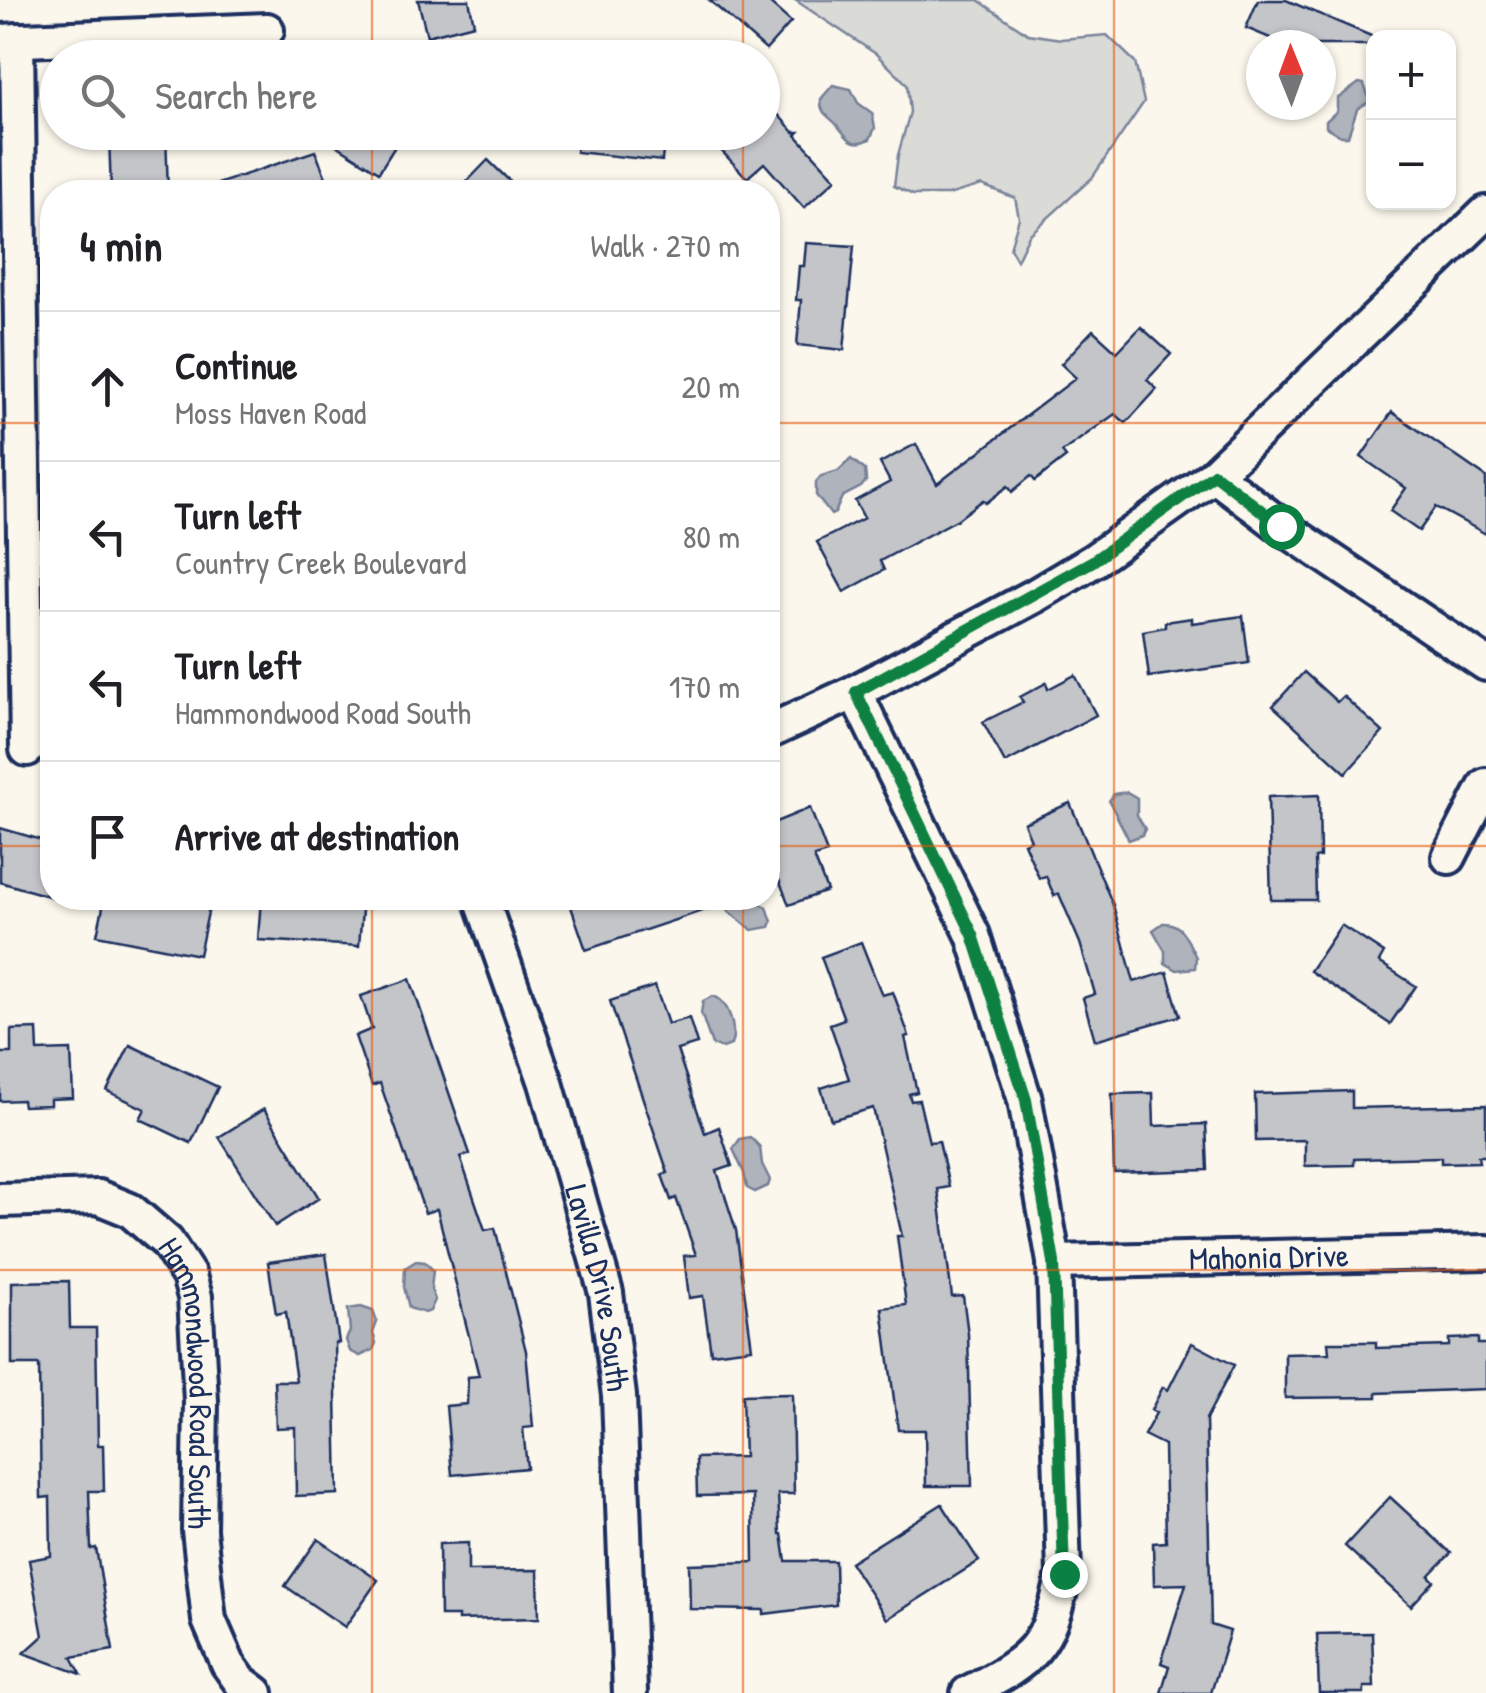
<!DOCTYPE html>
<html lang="en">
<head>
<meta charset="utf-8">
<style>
  :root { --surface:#fff; --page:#f2f2f2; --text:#202124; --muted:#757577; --line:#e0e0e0 }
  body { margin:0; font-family:"Patrick Hand",sans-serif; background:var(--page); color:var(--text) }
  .controls { position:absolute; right:30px; top:30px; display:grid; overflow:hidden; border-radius:20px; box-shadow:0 2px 8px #0004 }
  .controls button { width:90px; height:90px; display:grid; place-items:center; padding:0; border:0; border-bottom:2px solid var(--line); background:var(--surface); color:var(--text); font:50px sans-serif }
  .compass { position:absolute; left:1246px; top:30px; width:90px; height:90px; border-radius:50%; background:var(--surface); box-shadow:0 2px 8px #0004; rotate:359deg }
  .stop { position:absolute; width:30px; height:30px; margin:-22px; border:8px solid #0b8043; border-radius:50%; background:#fff }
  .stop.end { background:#0b8043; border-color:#fff; box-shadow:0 2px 10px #0008 }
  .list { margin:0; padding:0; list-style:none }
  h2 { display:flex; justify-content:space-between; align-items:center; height:130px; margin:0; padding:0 40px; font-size:42px }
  h2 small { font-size:32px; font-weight:400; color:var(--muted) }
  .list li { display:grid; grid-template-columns:65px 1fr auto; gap:30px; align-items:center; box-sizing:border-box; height:150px; padding:0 40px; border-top:2px solid var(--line) }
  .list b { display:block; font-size:38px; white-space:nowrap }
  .list p { margin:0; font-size:32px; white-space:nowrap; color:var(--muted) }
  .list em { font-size:32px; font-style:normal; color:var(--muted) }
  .icon { flex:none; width:55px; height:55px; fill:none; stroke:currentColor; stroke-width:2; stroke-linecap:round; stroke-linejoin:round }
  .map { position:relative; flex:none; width:1486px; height:1693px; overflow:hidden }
  .search { position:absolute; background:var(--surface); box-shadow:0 2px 8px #0004; left:40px; top:40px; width:740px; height:110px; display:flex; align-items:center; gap:25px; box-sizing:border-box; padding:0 35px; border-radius:55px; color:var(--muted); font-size:38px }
  .panel { position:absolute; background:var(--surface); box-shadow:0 2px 8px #0004; left:40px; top:180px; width:740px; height:730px; border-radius:40px }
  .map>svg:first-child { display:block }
  .green { fill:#dadad7; stroke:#7a849a; stroke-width:2.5 }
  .water { fill:#afb3bb; stroke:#747e96; stroke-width:2.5 }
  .building { fill:#c3c5c9; stroke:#1b2f5e; stroke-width:2.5 }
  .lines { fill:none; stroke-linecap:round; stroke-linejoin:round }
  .street-casing { stroke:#1b2f5e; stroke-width:40 }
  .street { stroke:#fbf7ec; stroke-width:32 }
  .route { stroke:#0b8043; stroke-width:12 }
  .grid { fill:none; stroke:#e8590c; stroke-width:2.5; stroke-opacity:0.55 }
  .labels { text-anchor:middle; stroke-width:8; stroke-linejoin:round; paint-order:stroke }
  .street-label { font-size:32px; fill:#1b2f5e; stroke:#fbf7ec }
</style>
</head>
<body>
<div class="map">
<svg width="1486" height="1693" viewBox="0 0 1486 1693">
  <rect width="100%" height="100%" fill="#fbf7ec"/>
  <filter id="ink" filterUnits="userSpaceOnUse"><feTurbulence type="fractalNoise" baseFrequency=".01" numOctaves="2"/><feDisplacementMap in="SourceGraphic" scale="20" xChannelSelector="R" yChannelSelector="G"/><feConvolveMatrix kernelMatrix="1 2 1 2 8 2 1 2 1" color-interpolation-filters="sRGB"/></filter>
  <g filter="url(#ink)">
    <path class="green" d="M795,0H978L1028,34L1061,39L1107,35L1135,62L1144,102L1092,178L1029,235L1017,260L1010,248L1019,218L1015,198L982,185L948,195H913L894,186L898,155L910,112L907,84L876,54Z"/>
    <g class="water">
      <path d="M1359,83L1364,84L1370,101L1357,109L1348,136H1341L1326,127V121L1337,111V99Z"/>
      <path d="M833,85L851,89L858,103L872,113L875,128L870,139C851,148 848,138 837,125C828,115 820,114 821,99Z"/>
      <path d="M851,459L865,470L866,481L861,487L842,497L835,513L831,515L816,495V482L821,476L838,471Z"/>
      <path d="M1127,792L1137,798V815L1145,829L1142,835L1129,840L1109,801L1114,794Z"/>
      <path d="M727,898H754L756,902L767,907L772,922L770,927L752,930L728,911Z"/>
      <path d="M1163,923C1183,922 1187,941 1196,957L1195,968L1177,970L1165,963V951L1153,930Z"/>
      <path d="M713,996C729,1001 737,1030 731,1045L723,1048L712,1045L701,1013L703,1001Z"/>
      <path d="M750,1137L760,1147L762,1164L770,1180L768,1186L755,1192L747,1188L744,1173L733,1149L740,1139Z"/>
      <path d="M416,1261L425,1262L433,1270L431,1289L435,1300L430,1311L425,1313L409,1308L404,1287L405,1268Z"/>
      <path d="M361,1307L373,1311L377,1322L373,1333L376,1343L373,1350L360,1356L350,1351L346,1340L350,1331L348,1309Z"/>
    </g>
    <g class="building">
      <path d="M418,0H469L474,24L427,36Z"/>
      <path d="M709,0H766L791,22L766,50Z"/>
      <path d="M1258,0H1286L1376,38L1374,45H1287L1246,28Z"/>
      <path d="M762,97L794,132H799L796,135L836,179L804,208L764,163L747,178L717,146L732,132H762Z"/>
      <path d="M316,132H404L379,172Z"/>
      <path d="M577,132H665L662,161L576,152Z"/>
      <path d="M166,133L168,192H111L109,136Z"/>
      <path d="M315,151L332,192H204L203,189Z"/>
      <path d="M488,160L521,192H457Z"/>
      <path d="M806,243L854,246L844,350L797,345L801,300H796L799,266H804Z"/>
      <path d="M1141,327L1171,354L1147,380L1157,389L1126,423L1115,414L1062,452L1066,457L1035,481L1031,476L1012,492L1008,486L986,503L983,500L958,519L880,561L884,570L844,592L817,542L864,518L855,501L890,482L880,463L916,444L937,484L1076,378L1061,364L1093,330L1117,352Z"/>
      <path d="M1392,412L1486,477V534L1436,507L1419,531L1390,511L1406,488L1361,457Z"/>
      <path d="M1243,616L1249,663L1149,677L1143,631L1165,627V622L1192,618V623Z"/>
      <path d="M1304,672L1337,702L1343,696L1383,732L1346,773L1273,706Z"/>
      <path d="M1075,675L1096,715L1005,763L983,722L1023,702L1020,697L1046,683L1048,689Z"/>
      <path d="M1319,795L1320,857L1315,858L1316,900H1271L1268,797Z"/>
      <path d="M1070,803L1113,905L1134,982L1167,972L1180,1016L1095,1040L1083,998L1095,994L1080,943L1059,894L1054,896L1046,876L1039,878L1024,843L1031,840L1024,823Z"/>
      <path d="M810,808L827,853L814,857L827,891L789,905L776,872L768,875V825Z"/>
      <path d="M0,828L52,843V897L0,882Z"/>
      <path d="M105,898H211L199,955L97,935Z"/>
      <path d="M261,898H363L359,946L258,940Z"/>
      <path d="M568,898H725L726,903L586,950Z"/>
      <path d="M1341,925L1384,953L1379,962L1416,986L1390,1024L1310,971Z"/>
      <path d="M861,942L882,995L893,992L909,1036L905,1037L917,1092L909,1094L911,1101L919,1100L929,1142L939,1141L949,1187L938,1189L952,1297L963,1296L968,1334L972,1486H926L925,1430H898L882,1308L906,1305L897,1236H902L873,1108L831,1120L821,1088L849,1079L830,1024L844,1019L821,957Z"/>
      <path d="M410,979L470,1154L460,1157L485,1230L495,1228L526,1351L533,1427L523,1428L527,1468L452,1475L446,1406L467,1404L468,1377L479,1376L437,1209L425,1213L380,1083L372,1086L355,1036L372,1029L361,996Z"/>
      <path d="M655,986L668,1024L689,1018L697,1044L677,1050L705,1133L719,1127L732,1166L717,1171L736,1230L752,1348L711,1353L703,1296L689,1298L684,1256L696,1255L676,1198L671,1200L662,1175L668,1173L610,1001Z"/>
      <path d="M37,1029L38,1051L71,1050L73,1098L50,1099V1105L23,1106L22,1100L0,1101V1053H11V1030Z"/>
      <path d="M130,1045L218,1087L191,1143L140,1119L145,1109L107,1091Z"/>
      <path d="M1352,1091V1108L1486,1105V1156H1478L1479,1162L1441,1163V1157L1354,1159V1165L1305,1166V1140L1256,1141L1255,1094Z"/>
      <path d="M1153,1093L1154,1126L1206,1124L1208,1170L1114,1173L1112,1094Z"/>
      <path d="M264,1109L319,1198L275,1226L219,1137Z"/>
      <path d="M326,1254L339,1343H335L338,1494L296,1496L295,1427L276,1428L274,1381H296L286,1312L276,1314L268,1262Z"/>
      <path d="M69,1281L70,1328H96L98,1445H103L104,1491H89L91,1549L96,1548L113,1650L72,1657L81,1674L24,1653L43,1636L29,1560L51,1556L50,1497L41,1498L39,1365H12V1282Z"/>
      <path d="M1478,1338V1344H1486V1389L1377,1393V1397L1285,1398V1354L1329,1353L1328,1342H1376V1348L1449,1346V1339Z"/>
      <path d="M1192,1343L1234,1365L1206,1419L1211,1625L1230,1631L1211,1693H1161L1169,1666L1161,1663L1186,1584L1154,1585L1153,1543L1166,1542L1164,1445L1144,1435L1156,1413L1151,1410L1163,1387L1168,1390Z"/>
      <path d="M792,1394L794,1494H778L780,1534H782L786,1561H835L836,1605L764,1614V1610L690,1609L689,1564L754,1562L753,1495L697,1496L696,1458L744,1457L742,1395Z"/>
      <path d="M1390,1497L1451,1553L1429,1576L1434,1581L1411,1606L1345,1546Z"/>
      <path d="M942,1504L979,1561L887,1619L850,1562Z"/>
      <path d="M318,1539L378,1580L345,1627L285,1586Z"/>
      <path d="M468,1543V1571L538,1570L539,1618L458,1620V1616H440L439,1544Z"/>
      <path d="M1372,1633L1374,1687H1364V1693H1319L1317,1634Z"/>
    </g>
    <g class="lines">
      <defs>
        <g id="street">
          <path d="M17,40L27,749"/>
          <path d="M0,41L267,30"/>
          <path d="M1214,475L1281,526L1486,664"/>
          <path d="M855,692L973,935L1025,1100L1054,1262L1064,1574C1048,1648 1034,1659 968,1693"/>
          <path d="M768,732L855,692L1036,595L1093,561L1214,475L1486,213"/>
          <path d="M1449,857L1486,785"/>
          <path id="s1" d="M481,898L546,1083L606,1293L619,1396L630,1693"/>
          <path id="s2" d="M0,1200L98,1197L130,1210L167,1242L189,1276L195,1297L201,1401L199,1530L209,1620L228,1664L240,1681L256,1693"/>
          <path id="s3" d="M1054,1262L1486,1252"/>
        </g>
      </defs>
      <use href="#street" class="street-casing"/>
      <use href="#street" class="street"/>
    </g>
  </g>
  <g class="lines" filter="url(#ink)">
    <path class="route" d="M1064,1574L1054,1262L1026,1100L973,935L856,692L1093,561L1214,474L1281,526"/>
  </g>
  <path class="grid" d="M372,0V58M743,0V58M1114,0V1693M372,132V192M743,132V192M0,423H52M768,423H1486M0,846H52M768,846H1486M372,898V1693M743,898V1693M0,1270H1486"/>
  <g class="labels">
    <g class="street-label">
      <text dy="11" stroke="none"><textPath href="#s3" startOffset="215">Mahonia Drive</textPath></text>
      <text dy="11" stroke="none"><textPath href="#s1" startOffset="408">Lavilla Drive South</textPath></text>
      <text dy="11" stroke="none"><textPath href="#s2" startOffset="328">Hammondwood Road South</textPath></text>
    </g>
  </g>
</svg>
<div class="controls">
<button>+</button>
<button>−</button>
</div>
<svg class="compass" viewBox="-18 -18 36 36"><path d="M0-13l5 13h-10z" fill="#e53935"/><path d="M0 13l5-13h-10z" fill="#757577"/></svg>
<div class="stop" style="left:1281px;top:526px"></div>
<div class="stop end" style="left:1064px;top:1574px"></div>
<div class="search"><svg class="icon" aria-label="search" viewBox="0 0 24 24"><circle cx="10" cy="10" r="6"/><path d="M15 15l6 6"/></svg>Search here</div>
<section class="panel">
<h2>4 min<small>Walk · 270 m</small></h2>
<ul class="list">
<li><svg class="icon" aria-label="ahead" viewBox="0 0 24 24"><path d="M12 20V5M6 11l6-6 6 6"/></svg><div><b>Continue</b><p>Moss Haven Road</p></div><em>20 m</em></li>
<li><svg class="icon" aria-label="left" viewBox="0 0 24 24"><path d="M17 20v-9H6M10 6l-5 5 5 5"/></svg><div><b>Turn left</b><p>Country Creek Boulevard</p></div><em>80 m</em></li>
<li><svg class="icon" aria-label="left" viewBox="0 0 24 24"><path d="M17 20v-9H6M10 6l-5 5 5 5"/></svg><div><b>Turn left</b><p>Hammondwood Road South</p></div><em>170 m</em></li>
<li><svg class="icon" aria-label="arrive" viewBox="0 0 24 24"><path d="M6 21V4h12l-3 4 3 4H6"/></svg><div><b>Arrive at destination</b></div></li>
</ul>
</section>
</div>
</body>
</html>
